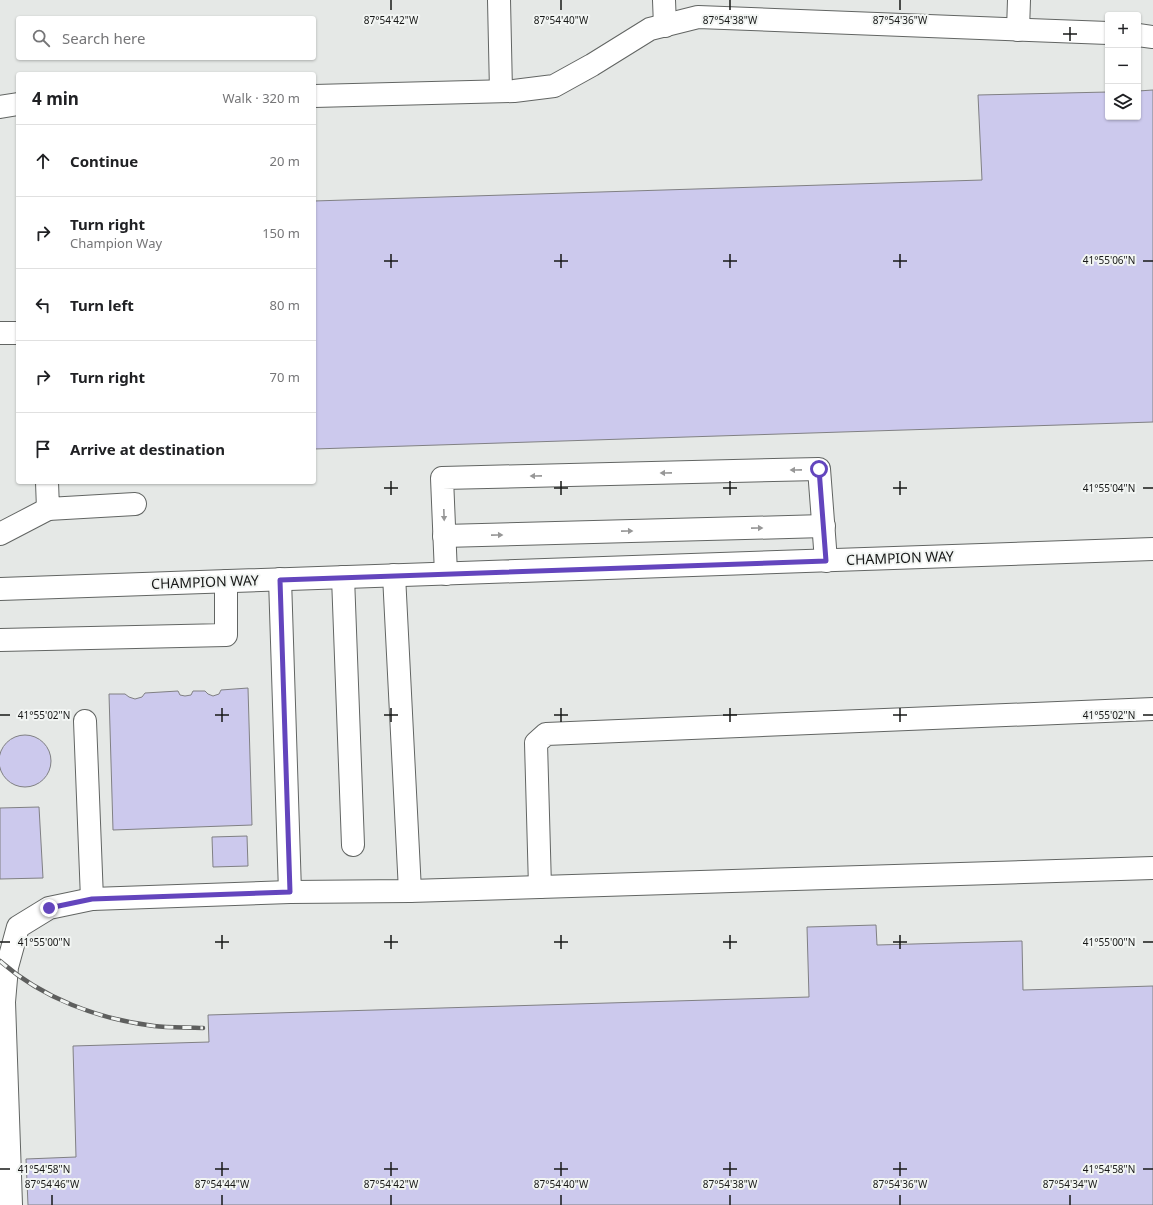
<!DOCTYPE html>
<html lang="en">
<head>
<meta charset="utf-8">
<style>
  :root { --surface:#fff; --page:#f6f6f6; --text:#202124; --muted:#757577; --line:#e0e0e0 }
  body { margin:0; font-family:"Noto Sans",sans-serif; background:var(--page); color:var(--text) }
  .controls { position:absolute; right:12px; top:12px; display:grid; overflow:hidden; border-radius:4px; box-shadow:0 1px 3px #0004 }
  .controls button { width:36px; height:36px; display:grid; place-items:center; padding:0; border:0; border-bottom:1px solid var(--line); background:var(--surface); color:var(--text); font:20px sans-serif }
  .stop { position:absolute; width:12px; height:12px; margin:-9px; border:3px solid #6345bd; border-radius:50%; background:#fff }
  .stop.end { background:#6345bd; border-color:#fff; box-shadow:0 1px 4px #0008 }
  .list { margin:0; padding:0; list-style:none }
  h2 { display:flex; justify-content:space-between; align-items:center; height:52px; margin:0; padding:0 16px; font-size:17px }
  h2 small { font-size:13px; font-weight:400; color:var(--muted) }
  .list li { display:grid; grid-template-columns:26px 1fr auto; gap:12px; align-items:center; box-sizing:border-box; height:72px; padding:0 16px; border-top:1px solid var(--line) }
  .list b { display:block; font-size:15px; white-space:nowrap }
  .list p { margin:0; font-size:13px; white-space:nowrap; color:var(--muted) }
  .list em { font-size:13px; font-style:normal; color:var(--muted) }
  .icon { flex:none; width:22px; height:22px; fill:none; stroke:currentColor; stroke-width:2; stroke-linecap:round; stroke-linejoin:round }
  .map { position:relative; flex:none; width:1153px; height:1205px; overflow:hidden }
  .search { position:absolute; background:var(--surface); box-shadow:0 1px 3px #0004; left:16px; top:16px; width:300px; height:44px; display:flex; align-items:center; gap:10px; box-sizing:border-box; padding:0 14px; border-radius:4px; color:var(--muted); font-size:15px }
  .panel { position:absolute; background:var(--surface); box-shadow:0 1px 3px #0004; left:16px; top:72px; width:300px; height:412px; border-radius:4px }
  .map>svg:first-child { display:block }
  .building { fill:#ccc9ed; stroke:#808083 }
  .lines { fill:none; stroke-linecap:round; stroke-linejoin:round }
  .minor-casing { stroke:#626563; stroke-width:24 }
  .minor { stroke:#fff; stroke-width:22 }
  .rail-casing { stroke:#5e5f5e; stroke-width:4.5 }
  .rail { stroke:#f2f5f3; stroke-width:3; stroke-dasharray:9; stroke-linecap:butt }
  .oneway { fill:#979797 }
  .route { stroke:#6345bd; stroke-width:5 }
  .ticks { fill:none; stroke:#171817; stroke-width:1.5 }
  .labels { text-anchor:middle; stroke-width:4; stroke-linejoin:round; paint-order:stroke }
  .street-label { font-size:14px; fill:#171817; stroke:#f2f5f3 }
  .ticks-label { font-size:10px; text-anchor:middle; fill:#171817; stroke:#f2f5f3; stroke-width:4; stroke-linejoin:round; paint-order:stroke }
</style>
</head>
<body>
<div class="map">
<svg width="1153" height="1205" viewBox="0 0 1153 1205">
  <rect width="100%" height="100%" fill="#e5e8e6"/>
  <g class="building">
    <path d="M1153,90V422L314,449V201L982,180L978,95L1108,92V117H1138V91Z"/>
    <path d="M248,688L252,825L113,830L109,694H125L129,697L135,699L142,697L145,693L178,691L180,695L185,696L191,695L193,691H205L208,694L213,696L219,694L221,690Z"/>
    <circle cx="25" cy="761" r="26"/>
    <path d="M39,807L43,878L0,879V808Z"/>
    <path d="M247,836L248,866L213,867L212,837Z"/>
    <path d="M876,925L877,945L1022,941L1023,990L1153,986V1205H28L26,1159L76,1157L73,1046L209,1042L208,1015L809,997L807,927Z"/>
  </g>
  <g class="lines">
    <defs>
      <g id="minor">
        <path d="M499,0L501,91"/>
        <path d="M664,0L665,26"/>
        <path d="M1018,30L1019,0"/>
        <path d="M1138,35L1153,37"/>
        <path d="M314,96L514,91L554,86L592,65L650,29L698,17L1108,33"/>
        <path d="M0,107L18,104"/>
        <path d="M0,333H18"/>
        <path d="M47,482L48,509L135,504"/>
        <path d="M0,534L48,509"/>
        <path d="M444,536L824,526"/>
        <path d="M446,574L442,478L819,469L826,561"/>
        <path d="M394,575L410,891"/>
        <path d="M343,577L353,845"/>
        <path d="M280,579L290,892"/>
        <path d="M0,589L1153,549"/>
        <path d="M0,640L226,635V581"/>
        <path d="M85,721L92,899"/>
        <path d="M540,887L536,743L546,734L1153,709"/>
        <path d="M11,1205L4,1002L7,967L18,927L49,908L92,899L290,892L410,891L1153,868"/>
      </g>
    </defs>
    <use href="#minor" class="minor-casing"/>
    <use href="#minor" class="minor"/>
    <defs>
      <path id="rail" d="M0,961C42,998 98,1019 154,1026C170,1028 187,1027 203,1028"/>
    </defs>
    <use href="#rail" class="rail-casing"/>
    <use href="#rail" class="rail"/>
  </g>
  <defs><path id="oneway-solid" d="M-6-.8H1V-3.2L6.5 0L1 3.2V.8H-6Z"/></defs>
  <g class="oneway">
    <use href="#oneway-solid" transform="translate(796 470) rotate(179)"/>
    <use href="#oneway-solid" transform="translate(666 473) rotate(179)"/>
    <use href="#oneway-solid" transform="translate(536 476) rotate(179)"/>
    <use href="#oneway-solid" transform="translate(444 515) rotate(88)"/>
    <use href="#oneway-solid" transform="translate(757 528) rotate(-1)"/>
    <use href="#oneway-solid" transform="translate(627 531) rotate(-1)"/>
    <use href="#oneway-solid" transform="translate(497 535) rotate(-1)"/>
  </g>
  <g class="lines">
    <path class="route" d="M49,908L92,899L290,892L280,580L826,561L819,469"/>
  </g>
  <path class="ticks" d="M391,0V10M561,0V10M730,0V10M900,0V10M1070,27V41M1063,34H1077M391,254V268M561,254V268M730,254V268M900,254V268M384,261H398M554,261H568M723,261H737M893,261H907M1143,261H1153M391,481V495M561,481V495M730,481V495M900,481V495M384,488H398M554,488H568M723,488H737M893,488H907M1143,488H1153M222,708V722M391,708V722M561,708V722M730,708V722M900,708V722M0,715H10M215,715H229M384,715H398M554,715H568M723,715H737M893,715H907M1143,715H1153M222,935V949M391,935V949M561,935V949M730,935V949M900,935V949M0,942H10M215,942H229M384,942H398M554,942H568M723,942H737M893,942H907M1143,942H1153M222,1162V1176M391,1162V1176M561,1162V1176M730,1162V1176M900,1162V1176M0,1169H10M215,1169H229M384,1169H398M554,1169H568M723,1169H737M893,1169H907M1143,1169H1153M52,1195V1205M222,1195V1205M391,1195V1205M561,1195V1205M730,1195V1205M900,1195V1205M1070,1195V1205"/>
  <g class="labels">
    <g class="street-label">
      <text transform="translate(900 558) rotate(-2)" y="5">CHAMPION WAY</text>
      <text transform="translate(205 582) rotate(-2)" y="5">CHAMPION WAY</text>
    </g>
  </g>
  <g class="ticks-label">
    <text x="391" y="24">87°54'42"W</text>
    <text x="561" y="24">87°54'40"W</text>
    <text x="730" y="24">87°54'38"W</text>
    <text x="900" y="24">87°54'36"W</text>
    <text x="1109" y="264">41°55'06"N</text>
    <text x="1109" y="492">41°55'04"N</text>
    <text x="44" y="719">41°55'02"N</text>
    <text x="1109" y="719">41°55'02"N</text>
    <text x="44" y="946">41°55'00"N</text>
    <text x="1109" y="946">41°55'00"N</text>
    <text x="44" y="1173">41°54'58"N</text>
    <text x="1109" y="1173">41°54'58"N</text>
    <text x="52" y="1188">87°54'46"W</text>
    <text x="222" y="1188">87°54'44"W</text>
    <text x="391" y="1188">87°54'42"W</text>
    <text x="561" y="1188">87°54'40"W</text>
    <text x="730" y="1188">87°54'38"W</text>
    <text x="900" y="1188">87°54'36"W</text>
    <text x="1070" y="1188">87°54'34"W</text>
  </g>
</svg>
<div class="controls">
<button>+</button>
<button>−</button>
<button><svg class="icon" aria-label="layers" viewBox="0 0 24 24"><path d="M12 4l9 5-9 5-9-5zM3 14l9 5 9-5"/></svg></button>
</div>
<div class="stop" style="left:819px;top:469px"></div>
<div class="stop end" style="left:49px;top:908px"></div>
<div class="search"><svg class="icon" aria-label="search" viewBox="0 0 24 24"><circle cx="10" cy="10" r="6"/><path d="M15 15l6 6"/></svg>Search here</div>
<section class="panel">
<h2>4 min<small>Walk · 320 m</small></h2>
<ul class="list">
<li><svg class="icon" aria-label="ahead" viewBox="0 0 24 24"><path d="M12 20V5M6 11l6-6 6 6"/></svg><div><b>Continue</b></div><em>20 m</em></li>
<li><svg class="icon" aria-label="right" viewBox="0 0 24 24"><path d="M7 20v-9h11M14 6l5 5-5 5"/></svg><div><b>Turn right</b><p>Champion Way</p></div><em>150 m</em></li>
<li><svg class="icon" aria-label="left" viewBox="0 0 24 24"><path d="M17 20v-9H6M10 6l-5 5 5 5"/></svg><div><b>Turn left</b></div><em>80 m</em></li>
<li><svg class="icon" aria-label="right" viewBox="0 0 24 24"><path d="M7 20v-9h11M14 6l5 5-5 5"/></svg><div><b>Turn right</b></div><em>70 m</em></li>
<li><svg class="icon" aria-label="arrive" viewBox="0 0 24 24"><path d="M6 21V4h12l-3 4 3 4H6"/></svg><div><b>Arrive at destination</b></div></li>
</ul>
</section>
</div>
</body>
</html>
